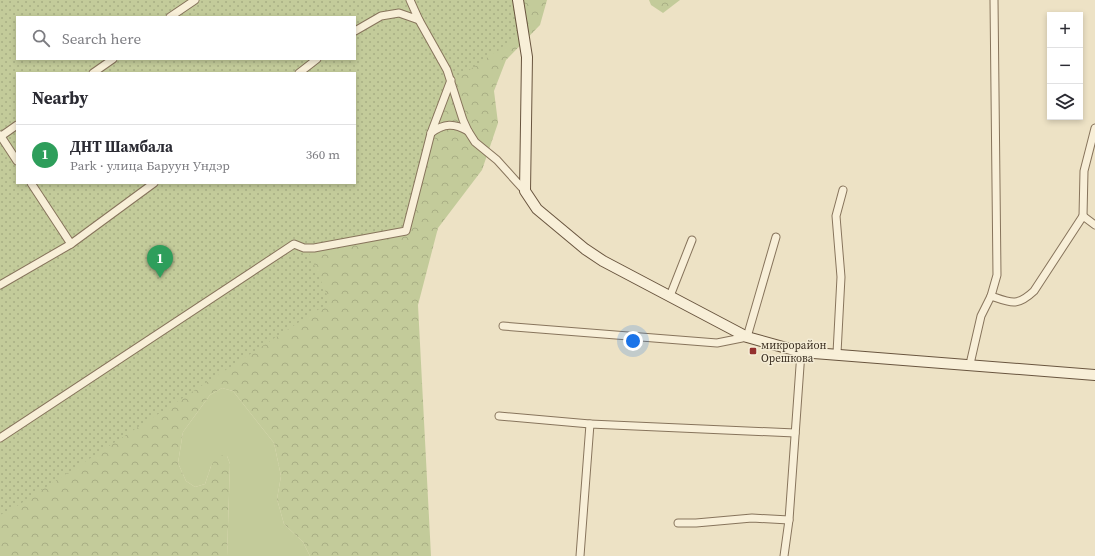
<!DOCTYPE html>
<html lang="en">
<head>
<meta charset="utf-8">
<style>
  :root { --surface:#fff; --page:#f2f2f3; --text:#2b2b33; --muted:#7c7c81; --line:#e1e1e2; --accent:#94302e }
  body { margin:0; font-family:"Source Serif 4",serif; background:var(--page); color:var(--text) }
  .controls { position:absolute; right:12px; top:12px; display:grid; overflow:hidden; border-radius:0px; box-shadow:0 2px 6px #0003 }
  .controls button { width:36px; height:36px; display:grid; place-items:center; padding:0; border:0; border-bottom:1px solid var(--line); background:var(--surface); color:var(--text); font:20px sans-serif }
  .you { position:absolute; left:633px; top:341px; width:14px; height:14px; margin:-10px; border:3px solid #fff; border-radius:50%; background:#1a73e8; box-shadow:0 0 0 6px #1a73e833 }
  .badge { display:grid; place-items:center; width:26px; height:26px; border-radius:50%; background:var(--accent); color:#fff; font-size:13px; font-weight:700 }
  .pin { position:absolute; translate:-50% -33px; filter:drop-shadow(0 1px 2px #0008) }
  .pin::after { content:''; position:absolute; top:21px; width:14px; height:12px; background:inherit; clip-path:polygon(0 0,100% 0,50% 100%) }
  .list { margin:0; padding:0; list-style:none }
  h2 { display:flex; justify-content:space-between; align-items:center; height:52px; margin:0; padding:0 16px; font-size:17px }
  h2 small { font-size:13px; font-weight:400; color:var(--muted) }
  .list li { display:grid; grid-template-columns:26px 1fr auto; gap:12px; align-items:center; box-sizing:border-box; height:60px; padding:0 16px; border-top:1px solid var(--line) }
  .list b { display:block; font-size:15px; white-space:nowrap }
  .list p { margin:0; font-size:13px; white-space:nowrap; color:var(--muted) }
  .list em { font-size:13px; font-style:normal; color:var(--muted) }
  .icon { flex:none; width:22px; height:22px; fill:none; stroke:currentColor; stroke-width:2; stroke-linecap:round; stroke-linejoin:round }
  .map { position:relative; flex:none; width:1095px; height:556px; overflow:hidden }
  .search { position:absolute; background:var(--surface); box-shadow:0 2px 6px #0003; left:16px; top:16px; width:340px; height:44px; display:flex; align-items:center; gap:10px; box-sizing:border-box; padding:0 14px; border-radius:0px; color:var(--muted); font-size:15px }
  .panel { position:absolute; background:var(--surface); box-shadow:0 2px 6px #0003; left:16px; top:72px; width:340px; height:112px; border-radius:0px }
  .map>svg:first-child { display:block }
  .grass { fill:#c3cb9a }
  .forest { fill:url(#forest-crowns); fill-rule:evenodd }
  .garden { fill:url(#garden-dots); fill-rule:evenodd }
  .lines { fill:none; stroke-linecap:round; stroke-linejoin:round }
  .street-casing { stroke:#87745c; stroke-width:9 }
  .secondary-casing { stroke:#69553f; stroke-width:12 }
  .street { stroke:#f8efd8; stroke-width:7 }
  .secondary { stroke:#f8efd8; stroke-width:10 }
  .poi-dot { fill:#94302e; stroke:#f4ecd5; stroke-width:1.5 }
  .labels { text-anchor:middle; stroke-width:3; stroke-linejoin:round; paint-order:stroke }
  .poi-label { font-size:11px; fill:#382c1f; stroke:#f4ecd5; text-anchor:start }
</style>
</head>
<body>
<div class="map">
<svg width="1095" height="556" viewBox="0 0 1095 556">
  <defs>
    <pattern id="forest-crowns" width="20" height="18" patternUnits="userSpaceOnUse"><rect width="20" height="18" fill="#c3cb9a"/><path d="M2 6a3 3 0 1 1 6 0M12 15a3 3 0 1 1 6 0" fill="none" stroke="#a8ae84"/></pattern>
    <pattern id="garden-dots" width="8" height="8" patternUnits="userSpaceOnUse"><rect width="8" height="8" fill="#c3cb9a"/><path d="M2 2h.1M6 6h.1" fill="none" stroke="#a8ae84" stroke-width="1.8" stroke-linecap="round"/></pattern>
  </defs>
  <rect width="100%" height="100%" fill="#ede2c5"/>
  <path class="grass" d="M222,388L233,391L274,443L281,476L277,499L284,524L303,542L310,556H227L230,464L227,456L211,466L205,484L195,487L186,481L178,463L183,432L210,395Z"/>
  <g class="forest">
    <path d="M0,0H547L540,25L506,60L494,91L498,123L482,170L438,228L418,305L431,556H310L303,542L284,524L277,499L281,476L274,443L233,391L222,388L210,395L183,432L178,463L186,481L195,487L205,484L211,466L218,455L227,456L230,464L227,556H0ZM17,17H355V59H17ZM17,73H355V183H17Z"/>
    <path d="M649,0H680L663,13L651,5Z"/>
  </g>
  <path class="garden" d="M0,0H513L517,24L515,38L448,85L406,234L309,253L330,302L17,506L0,515ZM17,17H355V59H17ZM17,73H355V183H17Z"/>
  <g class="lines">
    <defs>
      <g id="street">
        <path d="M994,0L997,275L991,296C1011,303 1017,307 1034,291L1083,216L1095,225"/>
        <path d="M170,17L195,0"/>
        <path d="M419,20L447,70L463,120L468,131L475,142L497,160L525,191"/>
        <path d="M355,31L381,16L399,13L419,20L410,0"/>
        <path d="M93,73L113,59"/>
        <path d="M299,73L317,59"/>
        <path d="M431,133C444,123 454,123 468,131"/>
        <path d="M0,135L17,161"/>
        <path d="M0,137L17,125"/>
        <path d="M31,183L71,244"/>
        <path d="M1083,216L1084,171L1095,128"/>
        <path d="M0,285L71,244L154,183"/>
        <path d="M670,296L692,240"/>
        <path d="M503,326L717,343L747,337L776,237"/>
        <path d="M837,353L841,277L836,216L843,190"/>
        <path d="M970,364L981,316L991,296"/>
        <path d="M499,416L590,424"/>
        <path d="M0,438L294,244L304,248H314L406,231L431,133L451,80"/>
        <path d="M678,523H696L752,518L789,520"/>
        <path d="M580,556L590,424L795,433"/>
        <path d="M784,556L789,520L801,352"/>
      </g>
      <path id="secondary" d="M518,0L527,57L525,191L537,209L585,249L603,261L747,337L801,352L1095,375"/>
    </defs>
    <use href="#street" class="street-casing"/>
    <use href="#secondary" class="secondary-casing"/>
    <use href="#street" class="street"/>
    <use href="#secondary" class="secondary"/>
  </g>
  <rect class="poi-dot" x="749" y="347" width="8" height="8" rx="2"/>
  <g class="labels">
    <g class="poi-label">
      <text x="761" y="349">микрорайон<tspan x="761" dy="13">Орешкова</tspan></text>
    </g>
  </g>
</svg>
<div class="controls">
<button>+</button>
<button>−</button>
<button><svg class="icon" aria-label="layers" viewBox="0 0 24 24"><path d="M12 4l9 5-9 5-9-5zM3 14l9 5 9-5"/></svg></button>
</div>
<div class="you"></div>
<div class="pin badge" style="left:160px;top:278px;background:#2e9e5b">1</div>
<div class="search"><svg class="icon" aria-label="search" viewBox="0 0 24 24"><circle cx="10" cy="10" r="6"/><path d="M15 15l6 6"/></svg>Search here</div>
<section class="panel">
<h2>Nearby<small></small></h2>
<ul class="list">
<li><span class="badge" style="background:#2e9e5b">1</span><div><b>ДНТ Шамбала</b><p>Park · улица Баруун Ундэр</p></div><em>360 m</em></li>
</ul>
</section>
</div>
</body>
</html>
